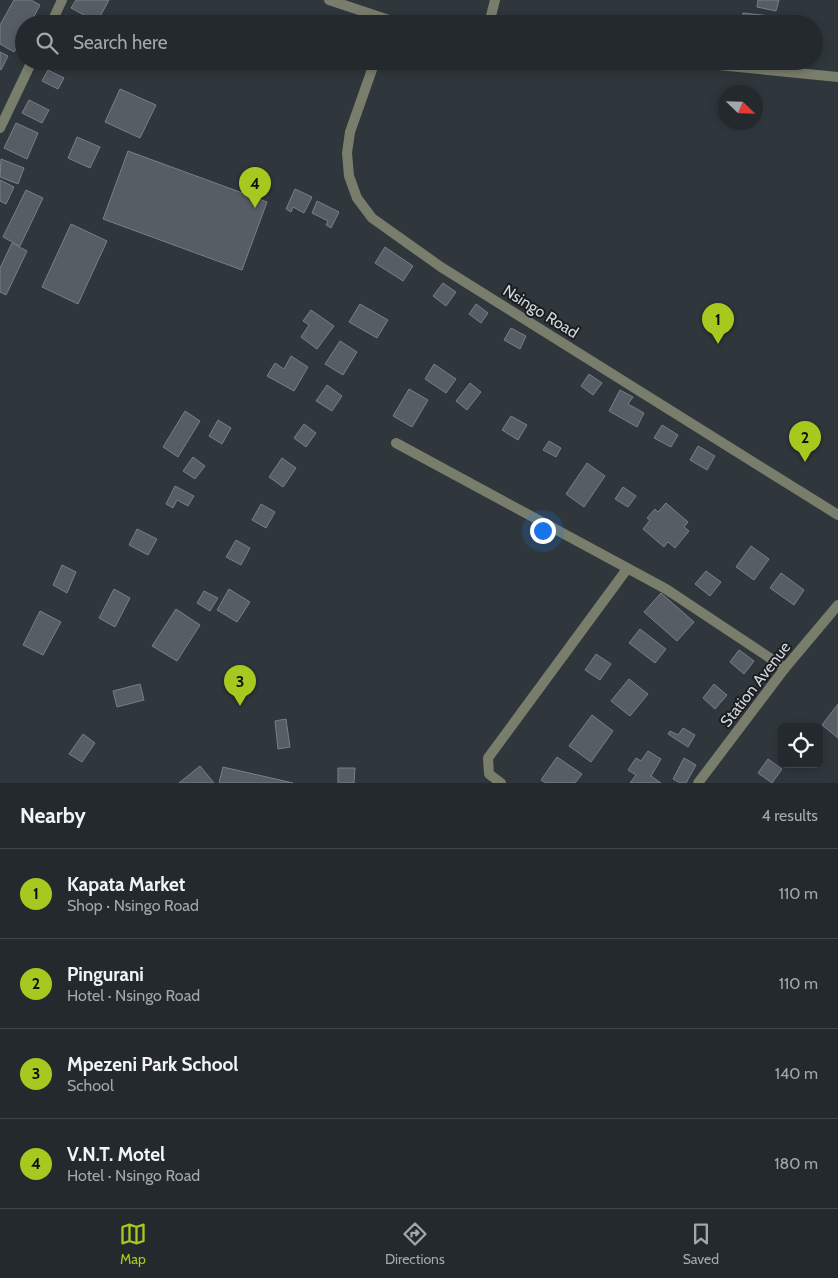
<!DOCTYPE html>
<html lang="en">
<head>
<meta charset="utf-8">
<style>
  :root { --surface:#23292d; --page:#2f3539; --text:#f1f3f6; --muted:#a3a6aa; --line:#404549; --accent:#a7c81f }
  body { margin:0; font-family:Cabin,sans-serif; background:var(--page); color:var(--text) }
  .controls { position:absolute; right:15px; bottom:15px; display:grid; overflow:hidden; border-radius:8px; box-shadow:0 2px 8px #0003 }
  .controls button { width:45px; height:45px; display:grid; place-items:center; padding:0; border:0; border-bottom:1px solid var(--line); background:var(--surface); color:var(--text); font:25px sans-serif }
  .compass { position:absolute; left:718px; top:85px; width:45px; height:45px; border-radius:50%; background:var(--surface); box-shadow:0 2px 8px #0003; rotate:113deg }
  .you { position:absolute; left:542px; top:530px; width:18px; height:18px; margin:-12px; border:4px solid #fff; border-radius:50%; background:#1a73e8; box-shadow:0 0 0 8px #1a73e833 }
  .badge { display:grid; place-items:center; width:32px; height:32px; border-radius:50%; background:var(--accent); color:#111; font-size:16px; font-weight:700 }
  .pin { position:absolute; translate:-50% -41px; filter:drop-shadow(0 1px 2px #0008) }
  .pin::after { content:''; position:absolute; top:26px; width:18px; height:15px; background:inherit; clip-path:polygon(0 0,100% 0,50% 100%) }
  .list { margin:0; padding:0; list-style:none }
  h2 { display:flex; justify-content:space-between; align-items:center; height:65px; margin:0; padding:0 20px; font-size:21px }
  h2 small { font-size:16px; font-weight:400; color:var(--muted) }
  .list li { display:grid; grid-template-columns:32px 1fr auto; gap:15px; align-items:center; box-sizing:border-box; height:90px; padding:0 20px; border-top:1px solid var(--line) }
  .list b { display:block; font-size:19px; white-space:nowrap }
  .list p { margin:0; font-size:16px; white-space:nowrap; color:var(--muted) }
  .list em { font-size:16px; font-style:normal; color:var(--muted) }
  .icon { flex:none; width:28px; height:28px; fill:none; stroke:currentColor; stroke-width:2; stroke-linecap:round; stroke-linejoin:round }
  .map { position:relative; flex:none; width:838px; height:783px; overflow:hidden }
  .search { position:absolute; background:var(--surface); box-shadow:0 2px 8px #0003; left:15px; right:15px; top:15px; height:55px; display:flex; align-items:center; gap:12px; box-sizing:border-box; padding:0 18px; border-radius:28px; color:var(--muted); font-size:19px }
  .sheet { height:425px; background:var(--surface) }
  nav { display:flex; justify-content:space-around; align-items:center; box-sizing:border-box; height:70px; border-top:1px solid var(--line); background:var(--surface); font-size:14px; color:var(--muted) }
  nav a { display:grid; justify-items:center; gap:2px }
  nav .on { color:var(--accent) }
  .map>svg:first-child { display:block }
  .building { fill:#565d64; stroke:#788087 }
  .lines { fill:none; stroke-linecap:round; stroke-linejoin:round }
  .minor { stroke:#787d6c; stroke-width:10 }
  .tertiary { stroke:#787d6c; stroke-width:10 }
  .labels { text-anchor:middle; stroke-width:4; stroke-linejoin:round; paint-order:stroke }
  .street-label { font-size:16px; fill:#d1d6da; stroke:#1a1e20 }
</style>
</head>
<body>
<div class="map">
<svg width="838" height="783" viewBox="0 0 838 783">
  <rect width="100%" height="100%" fill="#2f373c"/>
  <g class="building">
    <path d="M14,0H31L40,5L30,24H24V35L14,52L0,44V25Z"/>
    <path d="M76,0H109L97,22L71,8Z"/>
    <path d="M758,0H779L776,11L757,7Z"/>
    <path d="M743,13L771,16L770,24H742Z"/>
    <path d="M0,52L8,56L1,70L0,69Z"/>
    <path d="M48,70L64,78L58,89L42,81Z"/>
    <path d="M120,89L156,105L140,138L105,122Z"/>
    <path d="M29,100L49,110L42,123L22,113Z"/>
    <path d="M16,123L38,133L27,159L4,148Z"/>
    <path d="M77,137L100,147L90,168L68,158Z"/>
    <path d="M128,151L267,202L242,270L103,219Z"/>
    <path d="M1,159L24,168L18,184L0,177Z"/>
    <path d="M0,180L14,187L6,204L0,201Z"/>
    <path d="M295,189L312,197L304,213L293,207L291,212L286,209Z"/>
    <path d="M26,190L43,198L20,246L3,237Z"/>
    <path d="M317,201L339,212L331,228L326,225L328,221L312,213Z"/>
    <path d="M71,224L107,241L78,304L42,287Z"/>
    <path d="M12,243L27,251L6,295L0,292V268Z"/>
    <path d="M385,247L413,266L403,281L375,263Z"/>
    <path d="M443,283L456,292L446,306L433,296Z"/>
    <path d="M360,304L388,320L377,338L349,322Z"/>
    <path d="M476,304L488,313L481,323L469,314Z"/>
    <path d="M311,310L334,326L317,349L301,337L309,325L303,321Z"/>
    <path d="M511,328L526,336L520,349L504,340Z"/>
    <path d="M340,341L357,352L343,375L325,364Z"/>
    <path d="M291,356L308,367L294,391L267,376L275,363L284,369Z"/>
    <path d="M434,364L456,379L446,393L425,379Z"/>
    <path d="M589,374L602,383L593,395L581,386Z"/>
    <path d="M470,383L481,392L467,410L456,401Z"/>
    <path d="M327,385L342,396L332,411L316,401Z"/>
    <path d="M409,389L428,400L412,427L393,416Z"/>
    <path d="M620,390L633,397L628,404L644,413L637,427L609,411Z"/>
    <path d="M185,411L200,421L178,457L163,447Z"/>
    <path d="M511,416L527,425L518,440L502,430Z"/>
    <path d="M218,420L231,428L222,444L209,436Z"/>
    <path d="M304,424L316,433L306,447L294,438Z"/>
    <path d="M662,425L678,435L671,447L654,438Z"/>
    <path d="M549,441L561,448L556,457L543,450Z"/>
    <path d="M698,446L715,456L707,470L690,460Z"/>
    <path d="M193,457L205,466L195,479L183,471Z"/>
    <path d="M282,458L296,468L283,487L269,477Z"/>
    <path d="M587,463L605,476L584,507L566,494Z"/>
    <path d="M175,486L194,496L188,506L177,500L173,508L166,504Z"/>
    <path d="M623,487L636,496L628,507L615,499Z"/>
    <path d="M666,503L688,522L684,527L689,531L675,548L668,542L664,547L643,529L650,520L647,518L655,509L658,512Z"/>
    <path d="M261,504L275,512L266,528L252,520Z"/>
    <path d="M137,529L157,539L148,555L129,545Z"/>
    <path d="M236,540L250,548L241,565L226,557Z"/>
    <path d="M751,546L769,559L754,580L736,567Z"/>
    <path d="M62,565L76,572L67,593L53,585Z"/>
    <path d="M706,571L721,582L710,596L695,584Z"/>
    <path d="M781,573L804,590L794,605L770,588Z"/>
    <path d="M114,589L130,598L115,627L99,618Z"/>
    <path d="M229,589L250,602L237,622L217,610Z"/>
    <path d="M204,591L218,598L210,611L197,603Z"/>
    <path d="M661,593L694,622L677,641L644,612Z"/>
    <path d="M176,609L200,625L177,661L152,646Z"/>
    <path d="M40,611L61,622L43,655L23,645Z"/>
    <path d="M640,629L666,649L655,663L629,643Z"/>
    <path d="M739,650L754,661L744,674L730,662Z"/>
    <path d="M596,654L611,664L600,680L585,670Z"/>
    <path d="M629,679L648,694L630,716L611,701Z"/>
    <path d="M140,684L144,700L117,707L113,691Z"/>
    <path d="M714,684L727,695L715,709L703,698Z"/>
    <path d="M838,704V738L822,725Z"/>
    <path d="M592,715L613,731L591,762L569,746Z"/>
    <path d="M286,719L290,747L278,749L275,721Z"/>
    <path d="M683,728L695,735L688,747L668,734L670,731L678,735Z"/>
    <path d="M83,734L95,743L82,762L69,754Z"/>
    <path d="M648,751L661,759L651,776L661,783H630L636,775L628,770L636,758L641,761Z"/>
    <path d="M557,757L582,774L575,783H546L541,780Z"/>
    <path d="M684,758L696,765L686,783H680L673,779Z"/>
    <path d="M768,759L782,769L772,783L758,773Z"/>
    <path d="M200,766L214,783H179Z"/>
    <path d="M223,767L293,783H219Z"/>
    <path d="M338,768H355L354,783H338Z"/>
  </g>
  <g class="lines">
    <g class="minor">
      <path d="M51,24L62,0"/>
      <path d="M489,24L495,0"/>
      <path d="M375,61L350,132L347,153L349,176L357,198L372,218L441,267L838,515"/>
      <path d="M0,128L32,61"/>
      <path d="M396,443L666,589L785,668"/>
      <path d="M501,783L489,774L488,758L627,569"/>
    </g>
    <g class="tertiary">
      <path d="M329,0L389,20L409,24"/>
      <path d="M678,61L838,77"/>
      <path d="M698,783L785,668L838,605"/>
    </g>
  </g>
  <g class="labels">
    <g class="street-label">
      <text transform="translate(541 311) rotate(32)" y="6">Nsingo Road</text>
      <text transform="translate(755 684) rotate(-52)" y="6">Station Avenue</text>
    </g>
  </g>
</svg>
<div class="controls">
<button><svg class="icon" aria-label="locate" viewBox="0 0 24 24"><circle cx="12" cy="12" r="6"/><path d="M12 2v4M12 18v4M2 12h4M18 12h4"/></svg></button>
</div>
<svg class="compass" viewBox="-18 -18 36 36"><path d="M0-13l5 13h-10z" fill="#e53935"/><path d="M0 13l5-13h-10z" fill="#a3a6aa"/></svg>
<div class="you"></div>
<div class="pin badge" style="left:718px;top:344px">1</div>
<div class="pin badge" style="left:805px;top:462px">2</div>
<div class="pin badge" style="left:240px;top:706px">3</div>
<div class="pin badge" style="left:255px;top:208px">4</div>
<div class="search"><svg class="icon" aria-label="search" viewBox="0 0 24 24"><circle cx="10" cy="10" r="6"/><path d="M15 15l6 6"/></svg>Search here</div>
</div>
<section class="sheet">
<h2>Nearby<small>4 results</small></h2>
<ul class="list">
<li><span class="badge">1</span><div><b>Kapata Market</b><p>Shop · Nsingo Road</p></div><em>110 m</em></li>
<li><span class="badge">2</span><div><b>Pingurani</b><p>Hotel · Nsingo Road</p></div><em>110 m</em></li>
<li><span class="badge">3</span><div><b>Mpezeni Park School</b><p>School</p></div><em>140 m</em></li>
<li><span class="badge">4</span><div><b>V.N.T. Motel</b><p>Hotel · Nsingo Road</p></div><em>180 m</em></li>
</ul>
</section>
<nav>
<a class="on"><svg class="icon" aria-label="map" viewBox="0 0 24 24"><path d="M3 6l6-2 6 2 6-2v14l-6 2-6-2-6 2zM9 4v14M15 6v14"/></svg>Map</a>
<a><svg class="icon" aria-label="directions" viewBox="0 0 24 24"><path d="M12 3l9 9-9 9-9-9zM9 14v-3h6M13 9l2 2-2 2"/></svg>Directions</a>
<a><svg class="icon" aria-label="saved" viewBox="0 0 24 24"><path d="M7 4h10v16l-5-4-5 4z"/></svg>Saved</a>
</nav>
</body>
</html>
